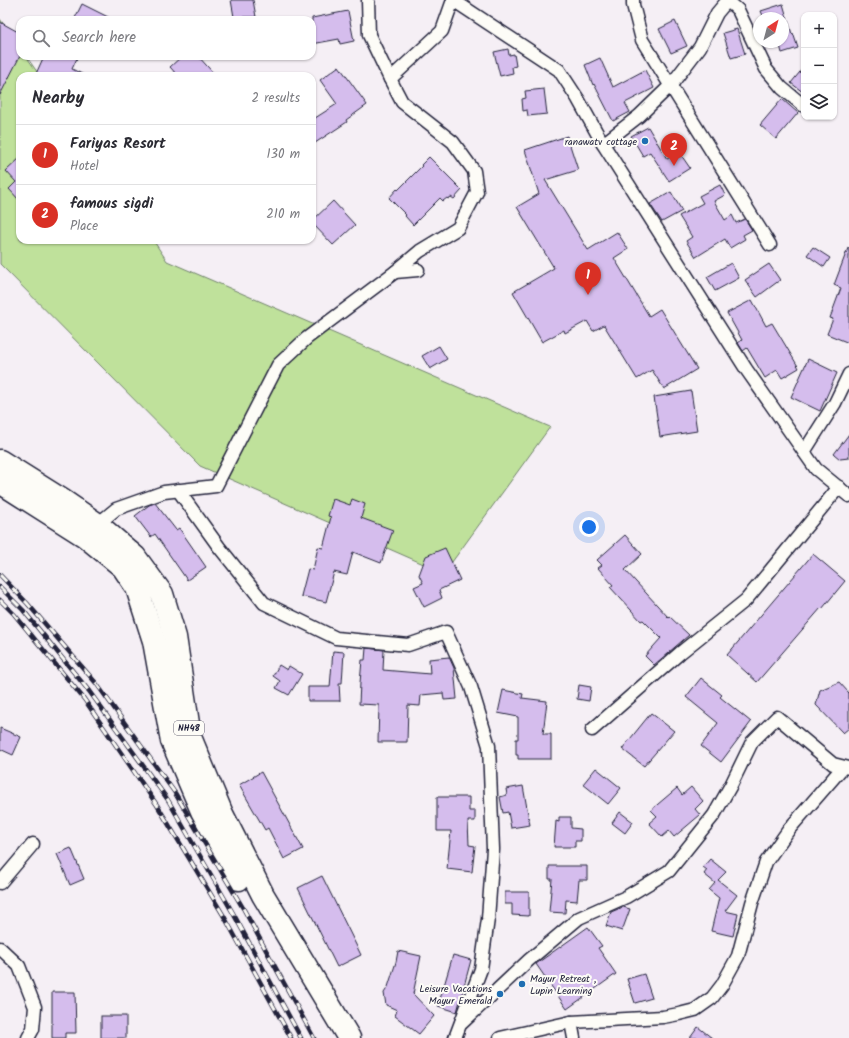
<!DOCTYPE html>
<html lang="en">
<head>
<meta charset="utf-8">
<style>
  :root { --surface:#fff; --page:#f2f2f3; --text:#2b2b33; --muted:#7c7c81; --line:#e1e1e2; --accent:#d93025 }
  body { margin:0; font-family:Kalam,sans-serif; background:var(--page); color:var(--text) }
  .controls { position:absolute; right:12px; top:12px; display:grid; overflow:hidden; border-radius:8px; box-shadow:0 1px 3px #0004 }
  .controls button { width:36px; height:36px; display:grid; place-items:center; padding:0; border:0; border-bottom:1px solid var(--line); background:var(--surface); color:var(--text); font:20px sans-serif }
  .compass { position:absolute; left:753px; top:12px; width:36px; height:36px; border-radius:50%; background:var(--surface); box-shadow:0 1px 3px #0004; rotate:36deg }
  .you { position:absolute; left:589px; top:527px; width:14px; height:14px; margin:-10px; border:3px solid #fff; border-radius:50%; background:#1a73e8; box-shadow:0 0 0 6px #1a73e833 }
  .badge { display:grid; place-items:center; width:26px; height:26px; border-radius:50%; background:var(--accent); color:#fff; font-size:13px; font-weight:700 }
  .pin { position:absolute; translate:-50% -33px; filter:drop-shadow(0 1px 2px #0008) }
  .pin::after { content:''; position:absolute; top:21px; width:14px; height:12px; background:inherit; clip-path:polygon(0 0,100% 0,50% 100%) }
  .list { margin:0; padding:0; list-style:none }
  h2 { display:flex; justify-content:space-between; align-items:center; height:52px; margin:0; padding:0 16px; font-size:17px }
  h2 small { font-size:13px; font-weight:400; color:var(--muted) }
  .list li { display:grid; grid-template-columns:26px 1fr auto; gap:12px; align-items:center; box-sizing:border-box; height:60px; padding:0 16px; border-top:1px solid var(--line) }
  .list b { display:block; font-size:15px; white-space:nowrap }
  .list p { margin:0; font-size:13px; white-space:nowrap; color:var(--muted) }
  .list em { font-size:13px; font-style:normal; color:var(--muted) }
  .icon { flex:none; width:22px; height:22px; fill:none; stroke:currentColor; stroke-width:2; stroke-linecap:round; stroke-linejoin:round }
  .map { position:relative; flex:none; width:849px; height:1038px; overflow:hidden }
  .search { position:absolute; background:var(--surface); box-shadow:0 1px 3px #0004; left:16px; top:16px; width:300px; height:44px; display:flex; align-items:center; gap:10px; box-sizing:border-box; padding:0 14px; border-radius:12px; color:var(--muted); font-size:15px }
  .panel { position:absolute; background:var(--surface); box-shadow:0 1px 3px #0004; left:16px; top:72px; width:300px; height:172px; border-radius:12px }
  .map>svg:first-child { display:block }
  .green { fill:#bfe19b; stroke:#70826b }
  .building { fill:#d5bded; stroke:#22223b }
  .lines { fill:none; stroke-linecap:round; stroke-linejoin:round }
  .street-casing { stroke:#22223b; stroke-width:15 }
  .highway-casing { stroke:#22223b; stroke-width:25 }
  .street { stroke:#fdfcf7; stroke-width:12 }
  .highway { stroke:#fdfcf7; stroke-width:22 }
  .rail-casing { stroke:#22223b; stroke-width:4.5 }
  .rail { stroke:#fdfcf7; stroke-width:3; stroke-dasharray:9; stroke-linecap:butt }
  .poi-dot { fill:#1f6fb2; stroke:#fdfcf7; stroke-width:1.5 }
  .labels { text-anchor:middle; stroke-width:4; stroke-linejoin:round; paint-order:stroke }
  .shield { fill:#fdfcf7; stroke:#646373; stroke-width:1 }
  .shield-label { font-size:9px; font-weight:bold; fill:#22223b }
  .poi-label { font-size:10px; fill:#22223b; stroke:#fdfcf7; text-anchor:end }
</style>
</head>
<body>
<div class="map">
<svg width="849" height="1038" viewBox="0 0 849 1038">
  <rect width="100%" height="100%" fill="#f5eff5"/>
  <filter id="ink" filterUnits="userSpaceOnUse"><feTurbulence type="fractalNoise" baseFrequency=".025" numOctaves="2"/><feDisplacementMap in="SourceGraphic" scale="8" xChannelSelector="R" yChannelSelector="G"/><feConvolveMatrix kernelMatrix="1 2 1 2 8 2 1 2 1" color-interpolation-filters="sRGB"/></filter>
  <g filter="url(#ink)">
    <path class="green" d="M0,19L20,48V56H26L40,76H20V240H153L167,261L550,427L444,573L200,466L0,264Z"/>
    <g class="building">
      <path d="M231,0H253L256,17H234Z"/>
      <path d="M82,4L114,20H74Z"/>
      <path d="M783,4L792,34L793,33L798,48L782,53L779,42H783V18H764L761,11Z"/>
      <path d="M348,11L354,41L340,44L339,39L312,44V18Z"/>
      <path d="M675,21L687,46L671,53L659,29Z"/>
      <path d="M0,22L20,33V56L0,95Z"/>
      <path d="M737,29L745,54L731,58L723,33Z"/>
      <path d="M508,49L509,55L514,54L516,66L512,67L513,73L500,76L494,52Z"/>
      <path d="M44,56H78L72,69L86,76H35Z"/>
      <path d="M182,56H198L216,76H178L170,67Z"/>
      <path d="M600,58L613,87L645,70L654,88L625,103L630,112L613,121L594,84L593,85L585,65Z"/>
      <path d="M339,66L367,105L346,120L347,122L312,145V120L337,104L320,80Z"/>
      <path d="M804,67V93L791,83Z"/>
      <path d="M544,89L547,114L528,116L527,110L523,111L522,99L526,98L525,91Z"/>
      <path d="M782,99L798,113L776,139L760,125Z"/>
      <path d="M648,127L667,159L679,152L690,168L669,181L650,152L643,156L631,136Z"/>
      <path d="M567,136L578,170L545,180L588,250L617,232L628,249L614,258L649,316L660,309L697,369L664,389L652,370L637,379L604,325L593,331L587,321L565,333L564,330L542,342L513,292L554,268L517,207L539,194L525,150Z"/>
      <path d="M429,157L462,190L454,199L451,197L448,199L447,198L443,201L440,198L413,225L405,216L406,215L389,198L397,189L398,190L422,166L421,165Z"/>
      <path d="M20,158V201L9,189L16,182L6,171Z"/>
      <path d="M720,185L725,195L714,201L725,220L732,215L736,223L745,219L752,230L743,235L745,239L730,248L725,239L696,257L686,241L692,237L679,216L703,203L699,196Z"/>
      <path d="M671,192L682,211L662,222L650,204Z"/>
      <path d="M333,201L355,225L333,245L312,223V221Z"/>
      <path d="M813,247L830,258L824,267L807,255Z"/>
      <path d="M848,248L849,249V343L827,334L833,319L830,318L841,288L834,285Z"/>
      <path d="M731,263L739,278L715,291L707,277Z"/>
      <path d="M769,264L780,280L757,297L745,280Z"/>
      <path d="M752,300L766,326L772,323L799,368L782,378L777,370L765,378L747,348L743,351L738,343L742,340L727,313Z"/>
      <path d="M439,346L447,359L430,369L422,356Z"/>
      <path d="M808,359L837,373L820,411L791,397Z"/>
      <path d="M691,391L697,431L660,437L654,397Z"/>
      <path d="M849,434V458L840,459L834,454Z"/>
      <path d="M333,499L350,505L352,499L365,504L361,518L393,530L381,563L353,552L347,575L334,572L326,602L301,596L308,569L313,570L318,547L323,548L331,517L328,516Z"/>
      <path d="M155,503L176,530L179,528L206,567L187,580L155,534L151,537L135,516L149,505Z"/>
      <path d="M625,535L642,554L625,570L668,617L669,616L689,635L654,665L645,656L661,638L643,620L641,621L610,587L613,585L598,568L602,565L597,560Z"/>
      <path d="M445,548L460,580L439,590L442,598L424,607L414,587L423,583L419,575L426,556Z"/>
      <path d="M813,554L845,581L822,609L821,608L757,682L727,655Z"/>
      <path d="M366,648L384,650L383,670L430,674L429,659L449,657L454,668L457,699L444,700L443,693L421,695L420,706L408,705L407,742H378L379,705L359,704L360,683L362,660H365Z"/>
      <path d="M333,651L344,652L342,683H339L340,701H308V687H330Z"/>
      <path d="M279,665L287,670L289,666L302,674L289,695L276,688L280,681L273,676Z"/>
      <path d="M701,678L722,695L720,697L751,722L721,762L701,746L718,723L686,697Z"/>
      <path d="M839,682L849,693V728L843,733L816,705L820,690Z"/>
      <path d="M579,685L591,687L589,701L577,699Z"/>
      <path d="M503,690L523,694L522,698L547,701L543,734H551V759H518V755H516V739H518V717L498,713Z"/>
      <path d="M651,713L674,731L644,766L622,749Z"/>
      <path d="M0,728L21,737L13,755L0,749Z"/>
      <path d="M596,768L621,788L608,804L583,784Z"/>
      <path d="M261,772L303,849L284,859L268,828L265,830L239,785Z"/>
      <path d="M523,786L530,825L511,828L508,812L503,813L500,797L507,795L506,789Z"/>
      <path d="M691,787L703,801L695,809L700,815L674,837L669,831L662,837L649,823L657,816L651,810L677,788L682,795Z"/>
      <path d="M437,797H469V811H475V821H468L469,845L475,846L472,872L447,869L451,831H437Z"/>
      <path d="M620,812L633,822L625,833L612,823Z"/>
      <path d="M559,817H571V828L581,829V841H575V847H554L556,821L559,822Z"/>
      <path d="M71,848L84,879L70,885L57,854Z"/>
      <path d="M710,859L726,872L718,880L737,895L725,911L738,914L733,936L711,931L719,898L709,890L715,883L704,874L707,870L703,867Z"/>
      <path d="M549,866H587V880H579L577,901L566,900L565,913L549,912L552,879H549Z"/>
      <path d="M322,876L361,955L337,967L298,888Z"/>
      <path d="M505,892H529V916L512,915V904H505Z"/>
      <path d="M623,907L630,909L622,931L606,926L611,912Z"/>
      <path d="M588,927L602,946L598,948L616,974L567,1009L536,964Z"/>
      <path d="M398,951L421,956L413,994L434,1016L419,1034L395,1016L397,1010L386,1005L384,993L388,987L396,962Z"/>
      <path d="M453,955L471,960L457,1012L438,1006Z"/>
      <path d="M644,974L652,998L635,1003L627,979Z"/>
      <path d="M52,992H75L76,1033H65V1038H52Z"/>
      <rect x="101" y="1016" width="25" height="22"/>
      <path d="M698,1027L712,1038H690Z"/>
    </g>
    <g class="lines">
      <defs>
        <g id="street">
          <path d="M453,0L559,70L578,99L603,144L639,116L671,85L700,47L717,13L728,0"/>
          <path d="M633,0V5L642,40L770,245"/>
          <path d="M728,1L738,10L766,69L782,88L804,106"/>
          <path d="M390,79L442,31L453,0"/>
          <path d="M603,144L746,369L816,469L849,496"/>
          <path d="M395,272L418,270"/>
          <path d="M804,452L835,403L849,374"/>
          <path d="M178,490L219,547L264,603L336,638L408,645L446,632L471,687L489,746L493,849L488,919L481,969L455,1038"/>
          <path d="M93,528L116,509L164,492L216,486L278,365L307,338L395,272L420,251L458,228L477,192L474,171L453,142L402,102L390,79L369,35L368,0"/>
          <path d="M592,730L680,653L746,600L839,487"/>
          <path d="M0,883L33,844"/>
          <path d="M0,948L19,966L35,1007L33,1029L28,1038"/>
          <path d="M571,1022L574,1038"/>
          <path d="M462,1023L529,960L579,918L626,897L669,871L714,815L731,785L752,742L777,717L833,764L849,768"/>
          <path d="M500,1038L571,1022L663,1017L679,1014L695,1010L712,998L722,985L738,956L752,903L766,862L790,828L843,767"/>
        </g>
        <g id="highway">
          <path d="M0,461L62,500L97,524L135,557L162,594L175,637L190,737L222,814L263,895L349,1038"/>
          <path d="M0,482L85,536L123,567L137,588L154,641L172,741L202,811L239,879"/>
        </g>
      </defs>
      <use href="#street" class="street-casing"/>
      <use href="#highway" class="highway-casing"/>
      <use href="#street" class="street"/>
      <use href="#highway" class="highway"/>
      <defs>
        <g id="rail">
          <path d="M0,575L27,603L96,683L175,793L243,908L314,1038"/>
          <path d="M0,587L23,610L89,691L168,800L233,913L301,1038"/>
          <path d="M0,600L14,614L84,699L157,805L225,918L291,1038"/>
        </g>
      </defs>
      <use href="#rail" class="rail-casing"/>
      <use href="#rail" class="rail"/>
    </g>
  </g>
  <g class="poi-dot">
    <circle cx="645" cy="141" r="4"/>
    <circle cx="522" cy="984" r="4"/>
    <circle cx="500" cy="994" r="4"/>
  </g>
  <g class="labels">
    <rect class="shield" x="174" y="721" width="30" height="14" rx="3"/>
    <g class="shield-label">
      <text x="189" y="731">NH48</text>
    </g>
    <g class="poi-label">
      <text x="637" y="145">ranawatv cottage</text>
      <text x="530" y="982" text-anchor="start">Mayur Retreat ,<tspan x="530" dy="12">Lupin Learning</tspan></text>
      <text x="492" y="992">Leisure Vacations<tspan x="492" dy="12">Mayur Emerald</tspan></text>
    </g>
  </g>
</svg>
<div class="controls">
<button>+</button>
<button>−</button>
<button><svg class="icon" aria-label="layers" viewBox="0 0 24 24"><path d="M12 4l9 5-9 5-9-5zM3 14l9 5 9-5"/></svg></button>
</div>
<svg class="compass" viewBox="-18 -18 36 36"><path d="M0-13l5 13h-10z" fill="#e53935"/><path d="M0 13l5-13h-10z" fill="#7c7c81"/></svg>
<div class="you"></div>
<div class="pin badge" style="left:588px;top:295px">1</div>
<div class="pin badge" style="left:674px;top:166px">2</div>
<div class="search"><svg class="icon" aria-label="search" viewBox="0 0 24 24"><circle cx="10" cy="10" r="6"/><path d="M15 15l6 6"/></svg>Search here</div>
<section class="panel">
<h2>Nearby<small>2 results</small></h2>
<ul class="list">
<li><span class="badge">1</span><div><b>Fariyas Resort</b><p>Hotel</p></div><em>130 m</em></li>
<li><span class="badge">2</span><div><b>famous sigdi</b><p>Place</p></div><em>210 m</em></li>
</ul>
</section>
</div>
</body>
</html>
